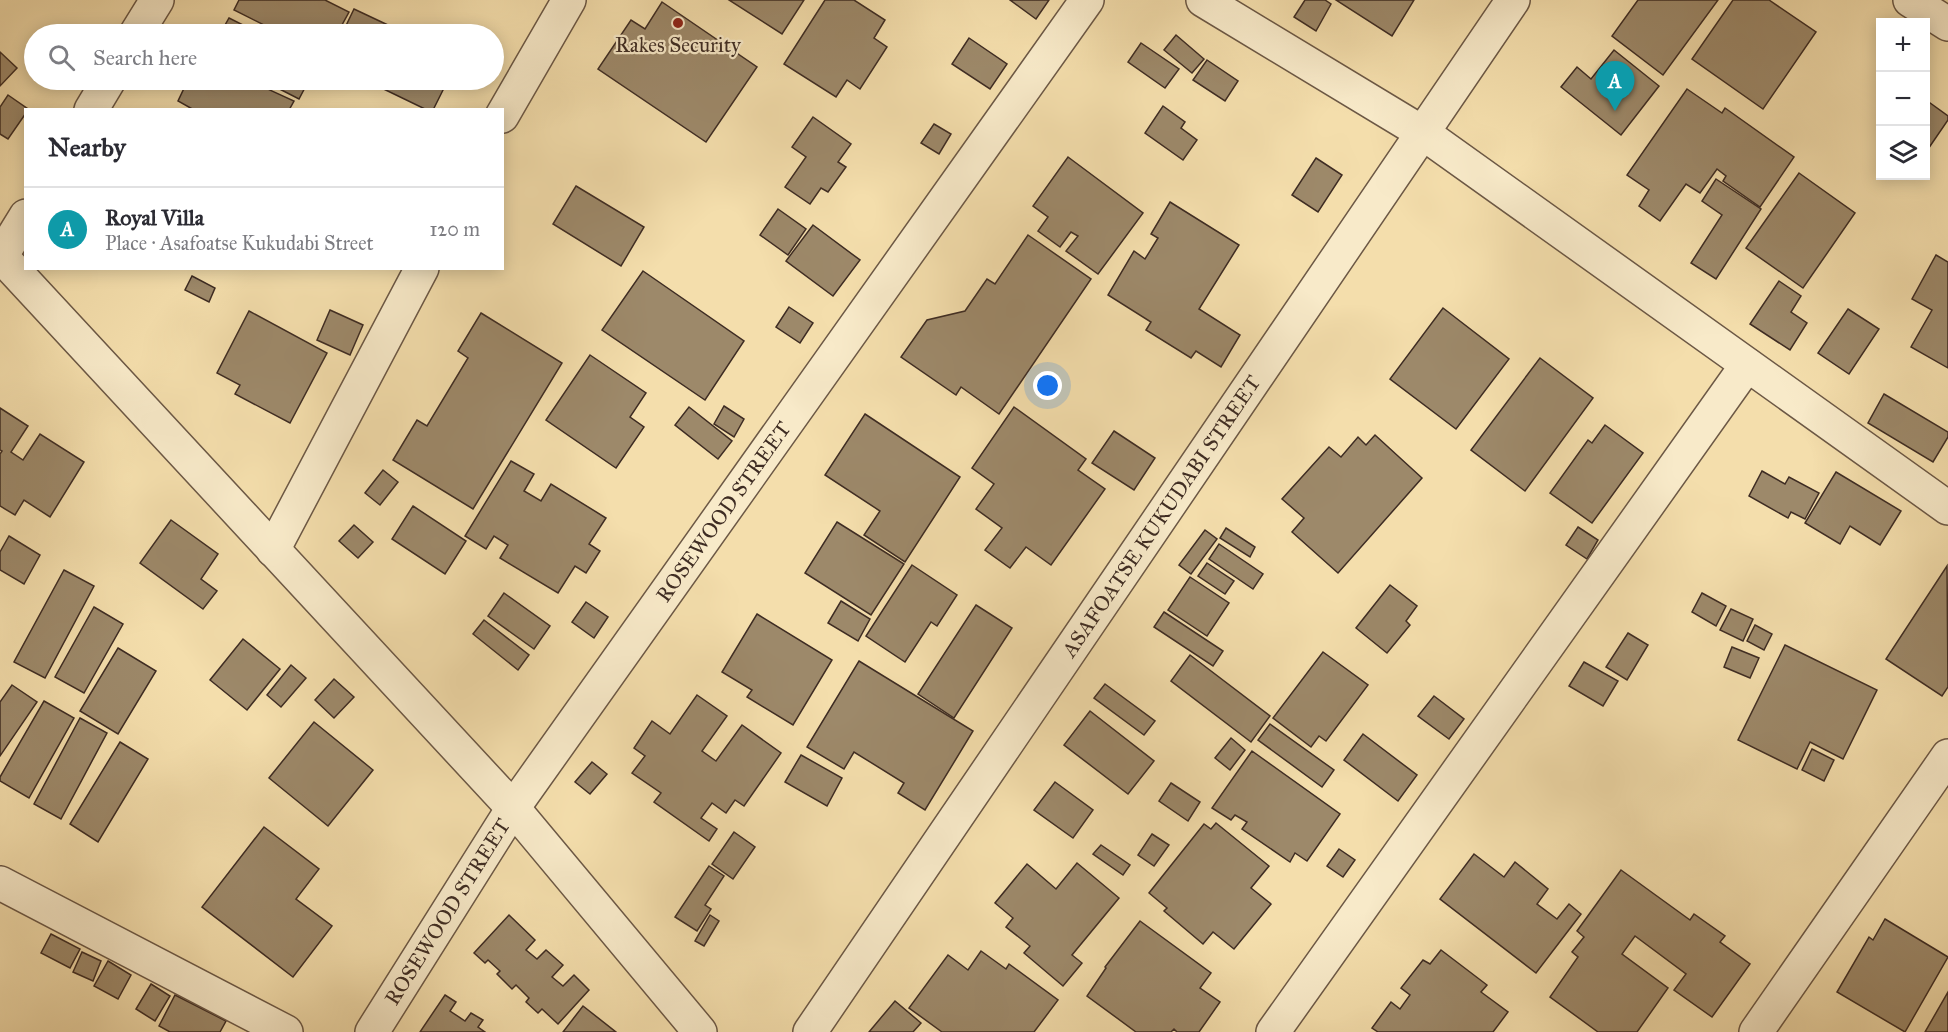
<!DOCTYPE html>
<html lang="en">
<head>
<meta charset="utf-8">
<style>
  :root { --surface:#fff; --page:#f2f2f3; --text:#2b2b33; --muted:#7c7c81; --line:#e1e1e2; --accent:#ea580c }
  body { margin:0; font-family:"IM FELL Great Primer",serif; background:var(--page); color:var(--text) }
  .controls { position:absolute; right:18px; top:18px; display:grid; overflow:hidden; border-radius:0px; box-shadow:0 3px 15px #0003 }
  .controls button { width:54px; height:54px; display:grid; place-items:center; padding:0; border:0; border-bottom:2px solid var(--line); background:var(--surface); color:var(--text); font:30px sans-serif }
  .you { position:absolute; left:1048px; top:386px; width:21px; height:21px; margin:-15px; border:4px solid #fff; border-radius:50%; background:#1a73e8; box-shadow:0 0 0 9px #1a73e833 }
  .badge { display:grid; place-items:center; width:39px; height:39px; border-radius:50%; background:var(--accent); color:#fff; font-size:20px; font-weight:700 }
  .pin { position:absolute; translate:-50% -50px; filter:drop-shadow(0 2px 3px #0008) }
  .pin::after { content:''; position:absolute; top:32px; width:21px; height:18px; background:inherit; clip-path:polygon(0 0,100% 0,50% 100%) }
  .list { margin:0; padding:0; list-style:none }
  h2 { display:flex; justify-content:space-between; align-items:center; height:78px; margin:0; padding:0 24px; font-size:26px }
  h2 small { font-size:20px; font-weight:400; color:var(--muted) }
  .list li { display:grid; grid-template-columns:39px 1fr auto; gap:18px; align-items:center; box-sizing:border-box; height:84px; padding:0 24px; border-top:2px solid var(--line) }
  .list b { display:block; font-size:22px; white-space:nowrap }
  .list p { margin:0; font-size:20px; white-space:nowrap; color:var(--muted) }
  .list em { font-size:20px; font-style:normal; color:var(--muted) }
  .icon { flex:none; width:33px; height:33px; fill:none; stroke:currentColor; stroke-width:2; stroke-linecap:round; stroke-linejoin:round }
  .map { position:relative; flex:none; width:1948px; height:1032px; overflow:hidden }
  .search { position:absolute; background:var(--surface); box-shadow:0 3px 15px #0003; left:24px; top:24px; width:480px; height:66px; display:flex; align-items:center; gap:15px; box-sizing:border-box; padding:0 21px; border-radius:33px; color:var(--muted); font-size:22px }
  .panel { position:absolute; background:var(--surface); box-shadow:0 3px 15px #0003; left:24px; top:108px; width:480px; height:162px; border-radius:0px }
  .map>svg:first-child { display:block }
  .building { fill:#9d896a; stroke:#3e2c23; stroke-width:1.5 }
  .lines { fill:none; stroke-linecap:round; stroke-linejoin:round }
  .minor-casing { stroke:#6c5845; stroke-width:36 }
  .tertiary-casing { stroke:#6c5845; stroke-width:36 }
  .minor { stroke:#f8eac9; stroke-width:33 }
  .tertiary { stroke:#f8eac9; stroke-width:33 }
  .poi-dot { fill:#8f2418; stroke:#f8eac9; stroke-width:2 }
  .labels { text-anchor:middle; stroke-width:4.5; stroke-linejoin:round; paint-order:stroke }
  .poi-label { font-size:21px; fill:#3e2c23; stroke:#f8eac9 }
  .street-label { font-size:21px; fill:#3e2c23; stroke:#f8eac9 }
</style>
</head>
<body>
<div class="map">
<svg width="1948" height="1032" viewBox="0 0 1948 1032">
  <rect width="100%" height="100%" fill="#f4deac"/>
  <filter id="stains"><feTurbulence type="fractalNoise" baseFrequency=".00333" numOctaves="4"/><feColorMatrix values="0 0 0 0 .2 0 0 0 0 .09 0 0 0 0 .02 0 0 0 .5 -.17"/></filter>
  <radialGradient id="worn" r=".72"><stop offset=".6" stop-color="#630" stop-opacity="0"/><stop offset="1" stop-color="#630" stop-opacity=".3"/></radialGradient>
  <g class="building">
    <path d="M239,0H325L349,12L337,34H282L234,10Z"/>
    <path d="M729,0H804L782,34Z"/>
    <path d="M825,0H854L885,20L874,38L887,47L860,89L847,80L836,97L784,64Z"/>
    <path d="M1010,0H1049L1036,19Z"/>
    <path d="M1305,0H1325L1331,4L1316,31L1294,17Z"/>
    <path d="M1336,0H1414L1392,36Z"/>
    <path d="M1638,0H1718L1663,75L1612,36Z"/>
    <path d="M1733,0H1769L1816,32L1763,109L1692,59Z"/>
    <path d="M662,2L757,67L706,142L598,69L631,20L645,29Z"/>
    <path d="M354,9L407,34H342Z"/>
    <path d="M229,18L261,34H220Z"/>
    <path d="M1176,35L1204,59L1192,73L1164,50Z"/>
    <path d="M969,38L1007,64L990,89L952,64Z"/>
    <path d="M1141,43L1179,69L1165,88L1128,62Z"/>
    <path d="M1614,50L1659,86L1621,135L1561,87L1577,67L1591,79Z"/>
    <path d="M0,52L17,68L0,86Z"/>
    <path d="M1207,60L1238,81L1225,101L1193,80Z"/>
    <path d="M188,80H248L294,101L289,110H194L178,101Z"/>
    <path d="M262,80H309L299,99Z"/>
    <path d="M365,80H448L433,110H427Z"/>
    <path d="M1687,89L1722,113L1725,108L1794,157L1760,207L1723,181L1726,176L1717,169L1700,193L1686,184L1660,221L1639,206L1649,190L1627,175Z"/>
    <path d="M8,95L28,109L26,110V113L8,139L0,134V107Z"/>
    <path d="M1926,100L1948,116V120L1926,152Z"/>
    <path d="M1163,106L1185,122L1181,128L1197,140L1183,160L1145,133Z"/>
    <path d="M813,117L851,144L838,162L846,167L828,192L821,188L810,204L785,187L806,157L792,147Z"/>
    <path d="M934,124L951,134L939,154L921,143Z"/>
    <path d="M1068,157L1143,213L1098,274L1066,251L1078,236L1071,232L1060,247L1038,231L1048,217L1033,206Z"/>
    <path d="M1316,158L1342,175L1318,212L1292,195Z"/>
    <path d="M1799,173L1855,213L1803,288L1746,248Z"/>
    <path d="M1716,179L1761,209L1716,279L1691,263L1722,215L1702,201Z"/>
    <path d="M576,186L644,227L621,266L553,224Z"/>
    <path d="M1170,202L1239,245L1199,309L1240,335L1221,367L1196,351L1191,358L1146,330L1151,322L1108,295L1134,251L1145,259L1158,238L1151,234Z"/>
    <path d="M778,209L806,229L788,255L760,235Z"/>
    <path d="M813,225L860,260L833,296L786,261Z"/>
    <path d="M1028,235L1091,279L999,414L961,387L956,395L901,357L927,320L965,311L987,279L995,284Z"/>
    <path d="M1936,255L1948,262V368L1911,347L1932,310L1912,299Z"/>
    <path d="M643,271L744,341L705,400L602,330Z"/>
    <path d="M192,276L215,288L209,302L185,290Z"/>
    <path d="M1779,281L1801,296L1791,312L1807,323L1790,350L1750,324Z"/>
    <path d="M789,307L813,323L800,343L776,327Z"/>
    <path d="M1443,308L1509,359L1456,429L1390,379Z"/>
    <path d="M1848,309L1879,329L1849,374L1818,353Z"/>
    <path d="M330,310L363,325L350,355L317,340Z"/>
    <path d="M249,311L327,353L290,423L235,394L240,385L217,373Z"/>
    <path d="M481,313L562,363L473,509L393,460L417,420L427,426L468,358L458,351Z"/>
    <path d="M590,355L646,393L630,417L644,427L616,468L546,420Z"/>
    <path d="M1540,358L1593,398L1525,491L1471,450Z"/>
    <path d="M1884,394L1948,432V437L1933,462L1868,423Z"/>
    <path d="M724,406L744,419L734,437L714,424Z"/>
    <path d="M689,407L732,441L718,459L675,425Z"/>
    <path d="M1014,407L1086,459L1078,470L1105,489L1051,565L1026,547L1010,568L985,550L1002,528L976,509L994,484L972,468Z"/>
    <path d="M0,408L28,426L11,452L23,460L40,434L84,462L50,517L24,500L15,515L0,506V454L2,451L0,450Z"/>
    <path d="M865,414L960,477L905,562L864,535L880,511L825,475Z"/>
    <path d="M1605,425L1643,453L1592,523L1550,493L1588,440L1592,443Z"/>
    <path d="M1114,431L1155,458L1134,490L1092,463Z"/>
    <path d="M1375,435L1422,478L1338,573L1292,532L1304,518L1282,499L1329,447L1341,457L1358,437L1366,445Z"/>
    <path d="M511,461L534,474L524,491L541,501L551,484L606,518L589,544L600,551L586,573L575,566L558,593L500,558L508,545L494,536L486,549L465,536Z"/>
    <path d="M383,470L398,482L380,505L365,493Z"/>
    <path d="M1762,471L1785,484L1789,477L1819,493L1805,519L1791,512L1788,518L1749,496Z"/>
    <path d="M1836,472L1901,511L1880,545L1850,526L1840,544L1805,523Z"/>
    <path d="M413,506L466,541L445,574L392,539Z"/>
    <path d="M171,520L218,554L201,579L217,591L203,609L140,563Z"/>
    <path d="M837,522L904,564L871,615L805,573Z"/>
    <path d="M354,525L373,542L358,558L339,541Z"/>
    <path d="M1578,527L1598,540L1587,559L1566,545Z"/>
    <path d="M1226,528L1255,547L1250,557L1220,538Z"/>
    <path d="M1205,530L1217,539L1191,574L1179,565Z"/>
    <path d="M9,536L40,555L24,584L0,570V552Z"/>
    <path d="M1219,544L1263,574L1253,589L1209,559Z"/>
    <path d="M1207,563L1234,581L1225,594L1198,576Z"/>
    <path d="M912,565L957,595L937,626L931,622L905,662L866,636Z"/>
    <path d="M1947,566L1948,687L1942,696L1886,659Z"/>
    <path d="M64,570L94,586L45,678L14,662Z"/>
    <path d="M1190,577L1229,603L1207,636L1168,610Z"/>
    <path d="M1390,585L1417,606L1406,621L1410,625L1387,653L1356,628Z"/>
    <path d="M504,593L550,626L534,649L488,616Z"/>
    <path d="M1702,593L1726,606L1716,626L1692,612Z"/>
    <path d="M841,601L870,619L858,641L828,623Z"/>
    <path d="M586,602L608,617L594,638L572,622Z"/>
    <path d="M976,605L1012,628L954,718L918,694Z"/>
    <path d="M94,607L123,624L84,693L55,677Z"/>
    <path d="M1731,609L1753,619L1743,641L1720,630Z"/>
    <path d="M1164,612L1223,651L1213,666L1154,627Z"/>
    <path d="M757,614L832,660L793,725L747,697L752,690L722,672Z"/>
    <path d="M484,620L529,655L518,670L473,634Z"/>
    <path d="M1755,625L1772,634L1764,650L1747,641Z"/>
    <path d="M1628,633L1648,645L1627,680L1606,667Z"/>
    <path d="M243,639L280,669L247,710L210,680Z"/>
    <path d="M1785,645L1877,690L1843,759L1810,742L1797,769L1738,740Z"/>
    <path d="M1732,647L1759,658L1750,678L1724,667Z"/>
    <path d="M118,648L156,671L118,734L80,711Z"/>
    <path d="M1323,652L1368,685L1326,741L1319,736L1311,747L1273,718Z"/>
    <path d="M1190,655L1270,716L1251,742L1171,681Z"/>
    <path d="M859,661L973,731L925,810L898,793L904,783L854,752L844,769L807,747Z"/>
    <path d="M1584,662L1618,681L1603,706L1569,686Z"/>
    <path d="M291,665L306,678L281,707L267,695Z"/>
    <path d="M334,679L354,697L334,718L315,700Z"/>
    <path d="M1105,684L1155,721L1144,735L1094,698Z"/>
    <path d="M12,685L37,702L0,756V702Z"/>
    <path d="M697,695L727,716L702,751L716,761L742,725L781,753L744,806L735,800L726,813L712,803L701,818L717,829L709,841L654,802L661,793L632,773L645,756L634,748L652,721L670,734Z"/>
    <path d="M1434,696L1464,719L1449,739L1418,716Z"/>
    <path d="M44,701L74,718L29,798L0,781V777Z"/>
    <path d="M1090,711L1154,761L1128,794L1064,745Z"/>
    <path d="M80,718L107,733L61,819L34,804Z"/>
    <path d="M314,722L373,770L328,826L269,778Z"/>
    <path d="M1270,724L1334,770L1322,787L1258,740Z"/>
    <path d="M1363,734L1417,775L1398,801L1344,760Z"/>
    <path d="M1231,738L1245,750L1230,770L1215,758Z"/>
    <path d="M120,742L148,759L98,842L70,824Z"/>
    <path d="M1812,749L1834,760L1824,781L1802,770Z"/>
    <path d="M1252,751L1340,814L1307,861L1295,853L1290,862L1242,829L1247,822L1235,815L1231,820L1212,808Z"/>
    <path d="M801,755L842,778L827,806L785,782Z"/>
    <path d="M592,762L607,774L590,794L575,782Z"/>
    <path d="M1055,782L1093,810L1073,838L1034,810Z"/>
    <path d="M1171,783L1200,802L1188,821L1159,801Z"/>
    <path d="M1216,823L1269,866L1251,888L1271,904L1234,949L1213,932L1203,944L1164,911L1167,908L1149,893L1204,824L1211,829Z"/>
    <path d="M264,827L319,869L296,899L332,926L293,977L202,907Z"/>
    <path d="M734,832L755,847L733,879L712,864Z"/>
    <path d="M1152,834L1169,845L1154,866L1138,855Z"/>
    <path d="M1101,845L1130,865L1123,875L1093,854Z"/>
    <path d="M1339,849L1355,860L1343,877L1327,866Z"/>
    <path d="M1474,854L1504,877L1515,862L1548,889L1537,904L1557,919L1569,904L1581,914L1536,973L1440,899Z"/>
    <path d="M1077,863L1119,898L1072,955L1082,963L1063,986L1024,953L1030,946L1006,927L1013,918L995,903L1027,864L1056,889Z"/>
    <path d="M709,866L724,876L705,905L711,909L697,931L675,917Z"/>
    <path d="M1621,870L1690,920L1694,914L1725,936L1720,942L1750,964L1712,1017L1674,990L1686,974L1635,936L1622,954L1668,988L1637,1032H1598L1550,997L1578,957L1572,952L1584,937L1577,931Z"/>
    <path d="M509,915L535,940L526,950L537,959L546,950L563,965L552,977L563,986L574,975L589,990L558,1024L542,1009L538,1013L526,1002L529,998L516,985L512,989L497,974L500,971L488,960L485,963L474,953Z"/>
    <path d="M710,915L719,921L704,946L695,941Z"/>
    <path d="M1885,919L1948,957L1905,1032L1837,992L1869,937L1873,940Z"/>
    <path d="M1140,921L1211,973L1200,988L1220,1002L1199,1032H1177L1174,1029L1171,1032H1136L1087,996L1106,968L1105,967Z"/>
    <path d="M51,934L80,949L70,968L41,953Z"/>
    <path d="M1441,950L1487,985L1481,992L1508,1012L1493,1032H1378L1372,1028L1391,1002L1400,1009L1410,995L1401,988L1423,960L1430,964Z"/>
    <path d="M981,951L1006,969L1009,964L1058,1000L1034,1032H942L909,1008L948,955L968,970Z"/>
    <path d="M82,952L101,961L93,981L73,972Z"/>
    <path d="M108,961L131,975L118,999L94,986Z"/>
    <path d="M151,984L170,996L155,1021L136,1009Z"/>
    <path d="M1948,992V1032H1925Z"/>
    <path d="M175,995L226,1021L220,1032H170L159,1026Z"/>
    <path d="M445,995L456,1002L450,1011L465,1021L471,1013L483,1020L478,1027L485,1032H420Z"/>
    <path d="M895,1001L921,1023L913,1032H869Z"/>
    <path d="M583,1006L616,1032H563Z"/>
  </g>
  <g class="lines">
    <defs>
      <g id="minor">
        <path d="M1203,0L1423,133L1948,508"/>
        <path d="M136,34L157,0"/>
        <path d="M91,110L109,80"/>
        <path d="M502,116L569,0"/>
        <path d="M0,255L513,808L700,1032"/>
        <path d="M0,258L26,216"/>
        <path d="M273,550L422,268"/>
        <path d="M0,883L286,1032"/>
        <path id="s1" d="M372,1032L513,808L1087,0"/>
        <path d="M1273,1032L1747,365"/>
        <path d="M1756,1032L1948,756"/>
      </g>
      <g id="tertiary">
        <path d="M1910,0L1948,24"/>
        <path id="s2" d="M810,1032L1513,0"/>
      </g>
    </defs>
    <use href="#minor" class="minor-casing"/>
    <use href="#tertiary" class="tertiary-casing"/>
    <use href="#minor" class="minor"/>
    <use href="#tertiary" class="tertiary"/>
  </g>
  <circle class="poi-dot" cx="678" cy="23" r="6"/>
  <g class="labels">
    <g class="poi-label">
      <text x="678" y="52">Rakes Security</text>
    </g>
    <g class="street-label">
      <text dy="7" stroke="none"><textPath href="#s1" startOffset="628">ROSEWOOD STREET</textPath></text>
      <text dy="7" stroke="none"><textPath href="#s2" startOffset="624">ASAFOATSE KUKUDABI STREET</textPath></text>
      <text dy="7" stroke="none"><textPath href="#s1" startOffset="142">ROSEWOOD STREET</textPath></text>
    </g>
  </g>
  <rect width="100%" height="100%" filter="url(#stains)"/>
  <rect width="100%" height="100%" fill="url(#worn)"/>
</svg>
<div class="controls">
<button>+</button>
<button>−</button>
<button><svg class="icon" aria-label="layers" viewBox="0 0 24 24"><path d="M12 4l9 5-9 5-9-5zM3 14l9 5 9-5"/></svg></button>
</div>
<div class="you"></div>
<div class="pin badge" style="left:1615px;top:111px;background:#0f9aa8">A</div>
<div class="search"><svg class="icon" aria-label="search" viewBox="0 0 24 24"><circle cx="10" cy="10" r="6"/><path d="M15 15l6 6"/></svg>Search here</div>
<section class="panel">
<h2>Nearby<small></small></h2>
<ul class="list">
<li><span class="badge" style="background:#0f9aa8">A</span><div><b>Royal Villa</b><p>Place · Asafoatse Kukudabi Street</p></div><em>120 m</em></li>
</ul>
</section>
</div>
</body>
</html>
